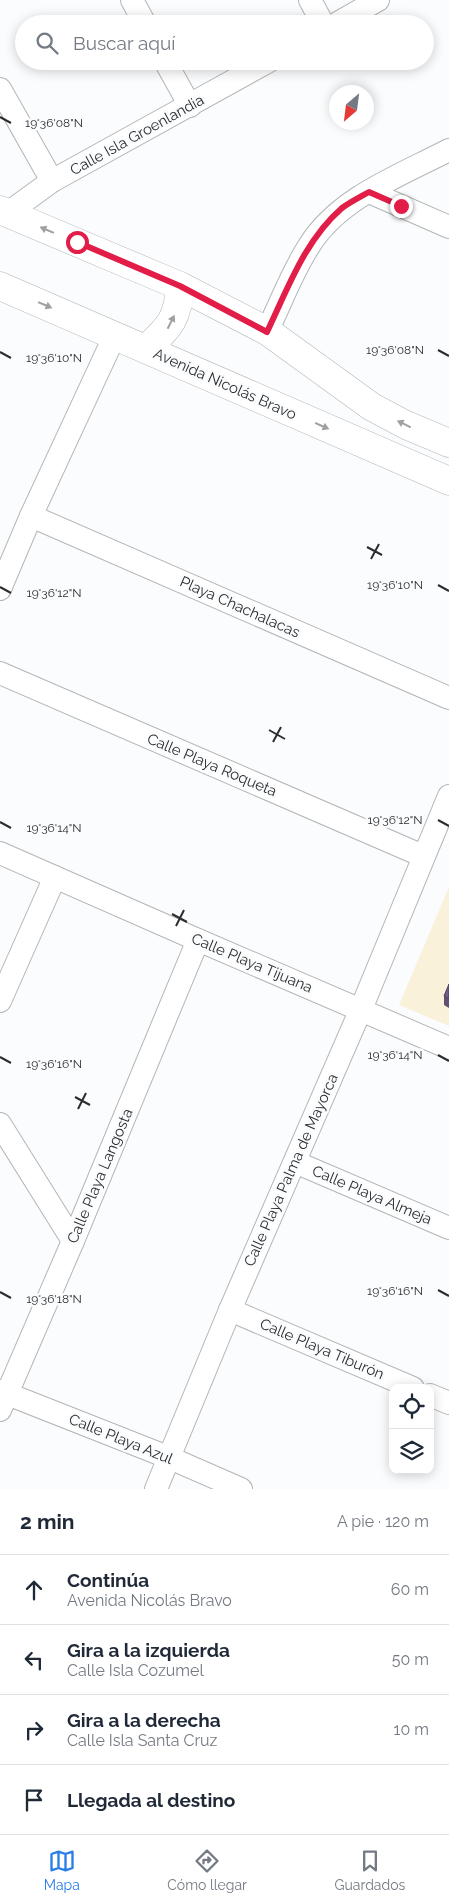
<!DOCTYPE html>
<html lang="es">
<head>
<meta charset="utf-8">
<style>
  :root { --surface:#fff; --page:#f2f2f3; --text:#1f2937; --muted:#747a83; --line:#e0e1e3; --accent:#297de8 }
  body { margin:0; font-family:Raleway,sans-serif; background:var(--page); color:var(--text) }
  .controls { position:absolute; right:15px; bottom:15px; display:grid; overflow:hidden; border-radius:10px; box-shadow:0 2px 12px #0003 }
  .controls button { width:45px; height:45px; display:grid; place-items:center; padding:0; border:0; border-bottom:1px solid var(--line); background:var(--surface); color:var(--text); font:25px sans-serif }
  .compass { position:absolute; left:329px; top:85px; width:45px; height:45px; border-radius:50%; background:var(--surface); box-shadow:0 2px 12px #0003; rotate:208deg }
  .stop { position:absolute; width:15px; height:15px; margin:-11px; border:4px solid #e11d48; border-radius:50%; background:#fff }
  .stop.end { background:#e11d48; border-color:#fff; box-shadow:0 1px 5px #0008 }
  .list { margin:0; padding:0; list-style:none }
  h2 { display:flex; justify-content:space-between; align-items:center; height:65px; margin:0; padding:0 20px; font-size:21px }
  h2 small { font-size:16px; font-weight:400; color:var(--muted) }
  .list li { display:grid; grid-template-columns:32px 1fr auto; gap:15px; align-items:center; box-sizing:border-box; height:70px; padding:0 20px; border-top:1px solid var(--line) }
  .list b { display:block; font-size:19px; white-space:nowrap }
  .list p { margin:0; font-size:16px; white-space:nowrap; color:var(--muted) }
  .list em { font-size:16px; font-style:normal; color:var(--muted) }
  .icon { flex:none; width:28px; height:28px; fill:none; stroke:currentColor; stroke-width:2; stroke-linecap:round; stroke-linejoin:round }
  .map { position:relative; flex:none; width:449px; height:1489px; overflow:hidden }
  .search { position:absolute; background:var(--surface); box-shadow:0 2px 12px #0003; left:15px; right:15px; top:15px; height:55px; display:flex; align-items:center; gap:12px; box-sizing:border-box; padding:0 18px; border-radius:28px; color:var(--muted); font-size:19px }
  .sheet { height:345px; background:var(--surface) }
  nav { display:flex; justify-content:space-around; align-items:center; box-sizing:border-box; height:70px; border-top:1px solid var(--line); background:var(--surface); font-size:14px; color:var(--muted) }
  nav a { display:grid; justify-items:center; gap:2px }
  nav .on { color:var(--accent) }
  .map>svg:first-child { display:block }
  .education { fill:#faf1db }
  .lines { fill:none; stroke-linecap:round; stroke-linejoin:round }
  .minor-casing { stroke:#b3b5b7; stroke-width:24 }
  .tertiary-casing { stroke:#b3b5b7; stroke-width:29 }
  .minor { stroke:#fff; stroke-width:22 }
  .tertiary { stroke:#fff; stroke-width:28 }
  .wall { fill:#5f5172 }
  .building { fill:#6f5e85; stroke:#4e425d }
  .oneway { fill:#a0a0a1 }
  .route { stroke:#e11d48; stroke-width:6 }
  .ticks { fill:none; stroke:#2d2d2e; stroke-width:2 }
  .labels { text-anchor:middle; stroke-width:5; stroke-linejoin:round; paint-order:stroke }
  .street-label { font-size:15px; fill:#2d2d2e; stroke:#fafcfe }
  .ticks-label { font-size:12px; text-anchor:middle; fill:#2d2d2e; stroke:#fafcfe; stroke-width:5; stroke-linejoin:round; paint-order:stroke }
</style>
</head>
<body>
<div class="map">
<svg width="449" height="1489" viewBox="0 0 449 1489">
  <rect width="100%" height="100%" fill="#fafcfe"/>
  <path class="education" d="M449,887V1026L399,1005Z"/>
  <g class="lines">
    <defs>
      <g id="minor">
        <path d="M132,0L145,24"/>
        <path d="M310,0L323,24"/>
        <path d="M336,24L378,0"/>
        <path d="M165,61L190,106"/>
        <path d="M0,89L52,181"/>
        <path d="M369,192L449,227"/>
        <path d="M8,213L52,181L269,61"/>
        <path d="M267,331C281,303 292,272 309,246C338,198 401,175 449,150"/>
        <path d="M31,516L449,698"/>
        <path d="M0,589L31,516L115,335"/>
        <path d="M0,673L423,856"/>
        <path d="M0,853L198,940L449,1048"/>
        <path d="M0,1001L55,877"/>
        <path d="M0,1124L73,1241"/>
        <path d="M295,1162L449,1228"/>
        <path d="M230,1310L413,1388"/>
        <path d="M0,1391L170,1458L241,1489"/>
        <path d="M430,1395L449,1403"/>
        <path d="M0,1410L73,1241L198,940"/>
        <path d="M156,1489L230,1310L361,1009L449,796"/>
      </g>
      <g id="tertiary">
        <path d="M0,210L180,286L267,331L372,407L406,425L449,443"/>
        <path d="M0,286L449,481"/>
        <path d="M146,349C169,327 178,320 180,286"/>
      </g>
    </defs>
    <use href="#minor" class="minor-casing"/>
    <use href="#tertiary" class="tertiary-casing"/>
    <use href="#minor" class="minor"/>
    <use href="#tertiary" class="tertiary"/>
  </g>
  <path class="wall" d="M449,984V1008L444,1005V996Z"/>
  <path class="building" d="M449,984V999L444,996Z"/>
  <defs><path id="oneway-solid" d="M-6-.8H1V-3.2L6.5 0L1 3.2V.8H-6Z" transform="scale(1.25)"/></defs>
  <g class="oneway">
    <use href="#oneway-solid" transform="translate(47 230) rotate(-157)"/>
    <use href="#oneway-solid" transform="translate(45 305) rotate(23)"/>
    <use href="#oneway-solid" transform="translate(171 322) rotate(-63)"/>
    <use href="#oneway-solid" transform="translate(404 424) rotate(-154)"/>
    <use href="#oneway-solid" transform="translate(322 426) rotate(24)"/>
  </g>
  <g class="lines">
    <path class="route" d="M77,242L180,286L267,332C288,288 305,240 342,208C350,202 360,197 369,192L401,206"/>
  </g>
  <path class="ticks" d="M0,117L11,123M438,350L449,356M0,352L11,358M367,547L382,555M371,559L379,544M438,585L449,591M0,587L11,593M269,730L285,739M273,742L281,727M438,820L449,826M0,822L11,828M172,914L187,922M176,926L184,910M438,1055L449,1061M0,1057L11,1063M75,1097L90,1105M78,1109L86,1093M438,1290L449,1296M0,1292L11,1298"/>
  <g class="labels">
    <g class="street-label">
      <text transform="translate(137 135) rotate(-29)" y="5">Calle Isla Groenlandia</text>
      <text transform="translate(225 384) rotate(24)" y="5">Avenida Nicolás Bravo</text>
      <text transform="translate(240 607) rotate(24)" y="5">Playa Chachalacas</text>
      <text transform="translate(212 765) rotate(23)" y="5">Calle Playa Roqueta</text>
      <text transform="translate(252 963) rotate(23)" y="5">Calle Playa Tijuana</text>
      <text transform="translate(291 1170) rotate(-66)" y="5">Calle Playa Palma de Mayorca</text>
      <text transform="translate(100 1176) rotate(-67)" y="5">Calle Playa Langosta</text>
      <text transform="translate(372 1195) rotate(23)" y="5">Calle Playa Almeja</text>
      <text transform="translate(322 1349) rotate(23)" y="5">Calle Playa Tiburón</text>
      <text transform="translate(121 1439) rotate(22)" y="5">Calle Playa Azul</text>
    </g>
  </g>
  <g class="ticks-label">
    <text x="54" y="127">19°36'08"N</text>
    <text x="395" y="354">19°36'08"N</text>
    <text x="54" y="362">19°36'10"N</text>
    <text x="395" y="589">19°36'10"N</text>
    <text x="54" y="597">19°36'12"N</text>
    <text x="395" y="824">19°36'12"N</text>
    <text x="54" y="832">19°36'14"N</text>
    <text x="395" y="1059">19°36'14"N</text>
    <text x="54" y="1068">19°36'16"N</text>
    <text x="395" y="1295">19°36'16"N</text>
    <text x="54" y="1303">19°36'18"N</text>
  </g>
</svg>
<div class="controls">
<button><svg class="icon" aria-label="locate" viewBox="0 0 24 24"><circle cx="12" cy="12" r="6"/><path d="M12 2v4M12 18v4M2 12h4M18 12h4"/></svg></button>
<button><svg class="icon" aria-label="layers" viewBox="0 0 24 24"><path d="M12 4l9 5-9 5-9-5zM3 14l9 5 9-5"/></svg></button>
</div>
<svg class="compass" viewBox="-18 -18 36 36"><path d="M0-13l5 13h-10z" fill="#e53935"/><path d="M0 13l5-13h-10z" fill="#747a83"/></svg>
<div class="stop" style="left:77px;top:242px"></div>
<div class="stop end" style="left:401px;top:206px"></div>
<div class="search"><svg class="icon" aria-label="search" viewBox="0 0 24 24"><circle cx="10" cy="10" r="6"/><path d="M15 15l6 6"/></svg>Buscar aquí</div>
</div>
<section class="sheet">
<h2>2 min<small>A pie · 120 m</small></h2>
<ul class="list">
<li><svg class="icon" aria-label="ahead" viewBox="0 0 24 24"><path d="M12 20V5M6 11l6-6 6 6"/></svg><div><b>Continúa</b><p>Avenida Nicolás Bravo</p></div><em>60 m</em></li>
<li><svg class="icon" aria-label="left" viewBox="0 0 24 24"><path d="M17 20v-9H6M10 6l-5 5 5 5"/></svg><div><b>Gira a la izquierda</b><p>Calle Isla Cozumel</p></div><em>50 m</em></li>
<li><svg class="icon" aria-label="right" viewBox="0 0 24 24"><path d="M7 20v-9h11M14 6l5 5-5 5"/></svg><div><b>Gira a la derecha</b><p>Calle Isla Santa Cruz</p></div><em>10 m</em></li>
<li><svg class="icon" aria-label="arrive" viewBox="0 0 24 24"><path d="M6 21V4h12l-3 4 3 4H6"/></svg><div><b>Llegada al destino</b></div></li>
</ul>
</section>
<nav>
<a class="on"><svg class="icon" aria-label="map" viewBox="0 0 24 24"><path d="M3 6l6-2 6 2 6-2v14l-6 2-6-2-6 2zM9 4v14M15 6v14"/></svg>Mapa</a>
<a><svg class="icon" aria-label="directions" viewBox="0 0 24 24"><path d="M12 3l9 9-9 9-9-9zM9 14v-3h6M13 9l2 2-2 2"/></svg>Cómo llegar</a>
<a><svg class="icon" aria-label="saved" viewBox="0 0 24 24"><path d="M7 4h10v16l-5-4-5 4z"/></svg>Guardados</a>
</nav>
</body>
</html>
